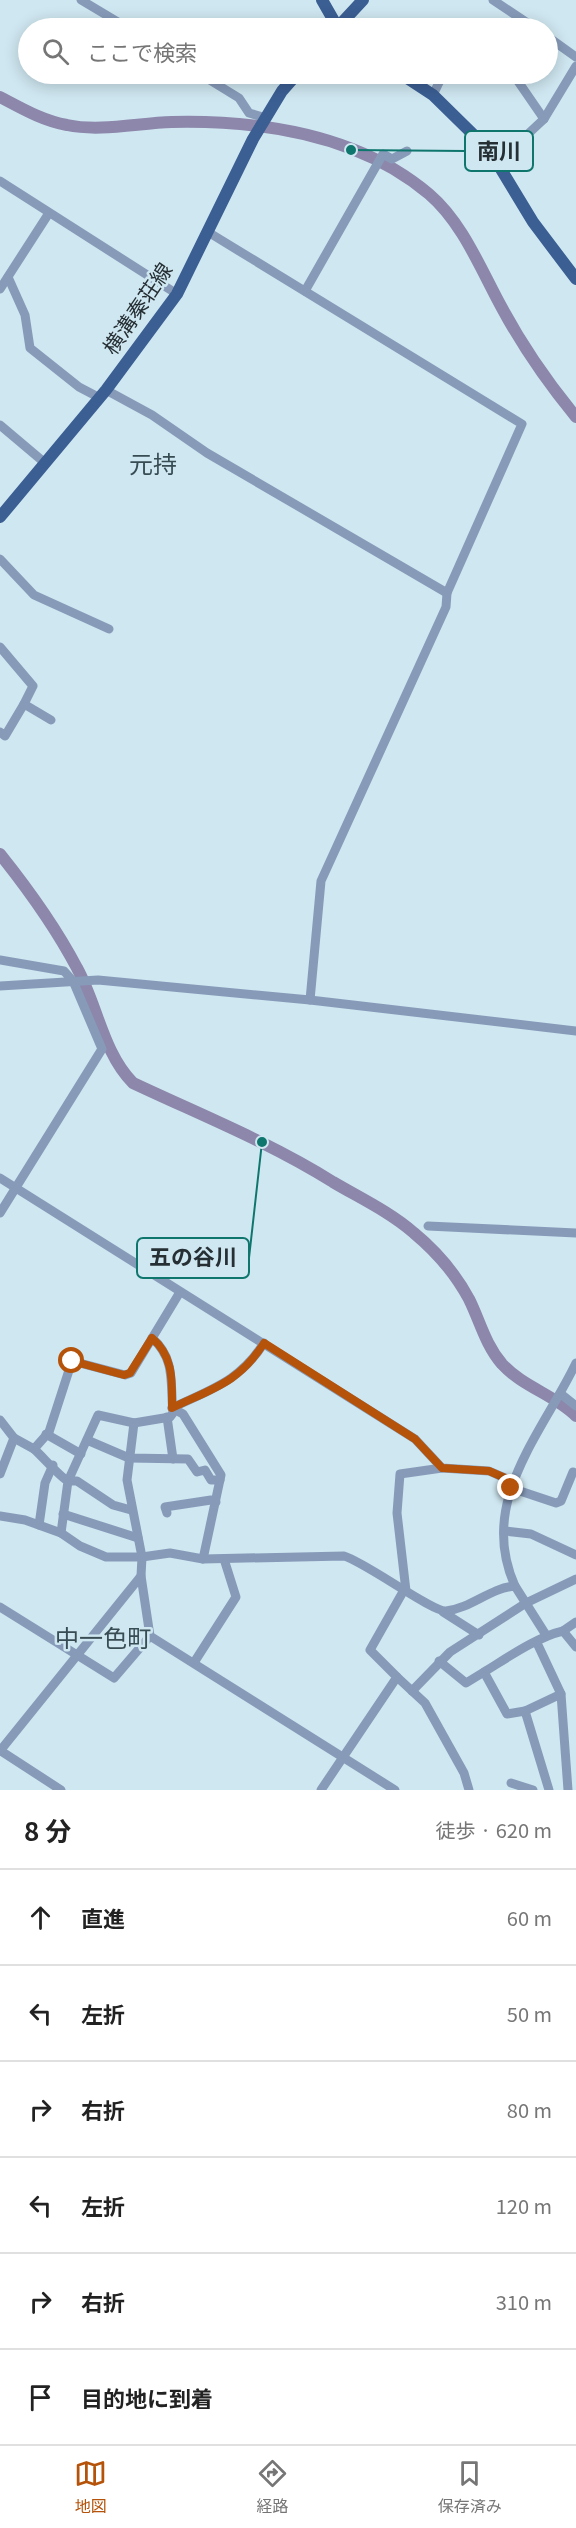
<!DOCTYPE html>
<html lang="ja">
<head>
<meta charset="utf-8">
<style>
  :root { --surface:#fff; --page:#f6f6f6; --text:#222; --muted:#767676; --line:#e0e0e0; --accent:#b45309 }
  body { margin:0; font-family:Georgia,"Noto Sans JP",serif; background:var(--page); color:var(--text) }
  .stop { position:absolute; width:18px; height:18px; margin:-14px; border:4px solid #b45309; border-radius:50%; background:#fff }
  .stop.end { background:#b45309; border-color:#fff; box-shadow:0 2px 6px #0008 }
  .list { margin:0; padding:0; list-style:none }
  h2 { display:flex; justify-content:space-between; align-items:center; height:78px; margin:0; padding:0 24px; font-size:26px }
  h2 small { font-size:20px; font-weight:400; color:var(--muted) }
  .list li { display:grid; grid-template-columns:39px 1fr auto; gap:18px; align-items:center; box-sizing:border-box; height:96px; padding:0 24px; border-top:2px solid var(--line) }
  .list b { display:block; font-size:22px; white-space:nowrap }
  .list em { font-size:20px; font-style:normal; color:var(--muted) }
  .icon { flex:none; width:33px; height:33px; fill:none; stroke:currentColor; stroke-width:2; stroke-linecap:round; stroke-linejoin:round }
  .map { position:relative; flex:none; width:576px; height:1790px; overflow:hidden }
  .search { position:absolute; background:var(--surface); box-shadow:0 3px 15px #0003; left:18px; right:18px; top:18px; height:66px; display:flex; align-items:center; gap:15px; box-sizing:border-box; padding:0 21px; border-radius:33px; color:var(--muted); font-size:22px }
  .sheet { height:654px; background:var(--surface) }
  nav { display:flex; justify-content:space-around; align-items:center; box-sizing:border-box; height:84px; border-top:2px solid var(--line); background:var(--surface); font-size:16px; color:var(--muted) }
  nav a { display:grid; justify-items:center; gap:3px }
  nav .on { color:var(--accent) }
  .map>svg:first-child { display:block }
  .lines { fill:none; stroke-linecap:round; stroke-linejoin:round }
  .river { stroke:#8c87ab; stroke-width:12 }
  .minor { stroke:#879bb9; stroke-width:9 }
  .major { stroke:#3b5e93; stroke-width:12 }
  .route { stroke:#b45309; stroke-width:8 }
  .labels { text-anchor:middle; stroke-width:5; stroke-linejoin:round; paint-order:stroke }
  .street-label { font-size:21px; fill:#262f33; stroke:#cfe7f1 }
  .quarter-label { font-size:24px; fill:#384c54; stroke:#cfe7f1 }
  .leader { fill:none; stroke:#0f766e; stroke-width:2 }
  .callout-dot { fill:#0f766e; stroke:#cfe7f1; stroke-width:2 }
  .callout { fill:#cfe7f1; stroke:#0f766e; stroke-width:2 }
  .callout-label { font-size:22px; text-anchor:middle; font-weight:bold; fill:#262f33 }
</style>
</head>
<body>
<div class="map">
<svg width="576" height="1790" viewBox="0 0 576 1790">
  <rect width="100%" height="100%" fill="#cfe7f1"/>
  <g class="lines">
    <g class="river">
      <path d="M0,97C21,108 43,121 67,125C100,132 138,123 172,122C262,120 358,134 429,194C463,223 481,270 502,308C523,347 548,383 576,417"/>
      <path d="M0,854C28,889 56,928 77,968C97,1004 103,1053 133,1083C201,1115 269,1142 333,1182C360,1198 390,1212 414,1233C437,1252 455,1273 469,1299C480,1321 485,1344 502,1364C523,1387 555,1395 576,1416"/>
    </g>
    <g class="minor">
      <path d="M81,0L128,28"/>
      <path d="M493,0L535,28"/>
      <path d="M548,37L576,57"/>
      <path d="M200,74L239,98L249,113L266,118"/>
      <path d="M513,74L544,119"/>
      <path d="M433,95L443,74"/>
      <path d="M498,162L544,119L576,66"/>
      <path d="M0,181L177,294"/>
      <path d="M208,232L522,424L447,593L446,607L321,881L310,1000"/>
      <path d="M8,277L25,315L30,348L79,387L100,398"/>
      <path d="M0,289L49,213"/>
      <path d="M305,291L383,154L392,159L407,151"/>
      <path d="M106,390L152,415L207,453L447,593"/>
      <path d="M0,425L45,463"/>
      <path d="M0,559L34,595L109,629"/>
      <path d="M0,647L33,686L24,704"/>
      <path d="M0,732L5,736L24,704L51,720"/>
      <path d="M0,960L64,971L73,981L102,1049L0,1213"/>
      <path d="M0,986L98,980L310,1000L576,1031"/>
      <path d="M0,1178L415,1439L442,1468L489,1471L514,1482"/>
      <path d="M428,1226L576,1233"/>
      <path d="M561,1394L576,1406"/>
      <path d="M172,1408L183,1414L221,1475L203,1559"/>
      <path d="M172,1408C211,1389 239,1382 264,1343"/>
      <path d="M167,1417L173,1459"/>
      <path d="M0,1420L14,1438L34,1449L49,1432L72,1361L125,1375L131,1373L180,1292"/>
      <path d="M134,1423L127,1480L142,1557L141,1576L150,1636L395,1790"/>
      <path d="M46,1434L81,1454"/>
      <path d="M87,1440L129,1458L188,1459L197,1472L205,1470L211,1480H220"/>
      <path d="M34,1449C42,1456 61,1478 68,1481L61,1533"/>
      <path d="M0,1474L14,1438"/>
      <path d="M511,1488L556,1503L561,1501L573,1472"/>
      <path d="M131,1510L113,1505L77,1481H68L98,1415L134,1423L170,1417L173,1413C170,1384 176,1359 152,1338"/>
      <path d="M167,1513L165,1507L211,1500L216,1502"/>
      <path d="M63,1514L138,1538"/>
      <path d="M0,1516L25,1520L61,1533L80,1546L106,1557H142L170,1553L203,1559L344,1556C367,1563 432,1612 446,1611C472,1608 490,1588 515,1586L546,1635"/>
      <path d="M39,1525L45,1483L53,1465"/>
      <path d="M505,1531L531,1534L576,1555"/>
      <path d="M515,1586C477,1502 542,1434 576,1363"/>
      <path d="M406,1591L397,1513L400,1474L442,1468"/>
      <path d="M0,1607L114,1678L150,1636"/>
      <path d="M443,1612L479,1635"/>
      <path d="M563,1631L576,1622"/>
      <path d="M537,1643L561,1694L568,1790"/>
      <path d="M195,1661L236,1597L224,1559"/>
      <path d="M439,1661L466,1683L484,1672"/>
      <path d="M397,1677L425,1703L464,1773L469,1790"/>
      <path d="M412,1691L450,1652L526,1603L576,1579"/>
      <path d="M525,1711L561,1694"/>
      <path d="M0,1751L141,1576"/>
      <path d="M1,1751L61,1790"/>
      <path d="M511,1783L533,1790"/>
      <path d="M321,1790L397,1677L370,1650L404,1590"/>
      <path d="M549,1790L525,1711L507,1714L484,1672C507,1658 537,1637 563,1631L576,1647"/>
    </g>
    <g class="major">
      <path d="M322,0L338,28"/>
      <path d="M337,28L363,0"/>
      <path d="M401,74L433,95L490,151L533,222L576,279"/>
      <path d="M0,517L106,390L177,294L253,139L282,91L297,74"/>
    </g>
  </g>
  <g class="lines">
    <path class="route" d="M72,1361L124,1375L130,1373L152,1338C174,1357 172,1381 172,1408C211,1389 239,1383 264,1343L415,1439L442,1468L489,1471L514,1482L511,1488"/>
  </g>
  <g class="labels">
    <g class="street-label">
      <text transform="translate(138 309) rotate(-56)" y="7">横溝秦荘線</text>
    </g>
    <g class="quarter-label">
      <text x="153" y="473">元持</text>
      <text x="103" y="1647">中一色町</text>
    </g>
  </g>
  <path class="leader" d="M351 150L465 151M262 1142L249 1258"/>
  <g class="callout-dot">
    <circle cx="351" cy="150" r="6"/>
    <circle cx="262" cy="1142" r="6"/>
  </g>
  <g class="callout">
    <rect x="465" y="131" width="68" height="40" rx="6"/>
    <rect x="137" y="1238" width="112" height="40" rx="6"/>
  </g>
  <g class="callout-label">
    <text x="499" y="159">南川</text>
    <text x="193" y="1265">五の谷川</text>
  </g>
</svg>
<div class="stop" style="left:72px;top:1361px"></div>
<div class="stop end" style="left:511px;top:1488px"></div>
<div class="search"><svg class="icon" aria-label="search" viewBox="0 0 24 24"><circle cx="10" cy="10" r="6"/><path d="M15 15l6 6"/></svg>ここで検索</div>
</div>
<section class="sheet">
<h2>8 分<small>徒歩 · 620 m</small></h2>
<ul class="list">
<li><svg class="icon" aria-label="ahead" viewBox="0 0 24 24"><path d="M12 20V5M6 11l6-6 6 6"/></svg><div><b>直進</b></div><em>60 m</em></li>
<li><svg class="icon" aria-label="left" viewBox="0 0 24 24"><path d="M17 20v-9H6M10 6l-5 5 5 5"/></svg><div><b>左折</b></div><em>50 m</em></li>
<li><svg class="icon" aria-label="right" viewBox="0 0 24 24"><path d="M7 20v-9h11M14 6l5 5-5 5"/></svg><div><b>右折</b></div><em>80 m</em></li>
<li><svg class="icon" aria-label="left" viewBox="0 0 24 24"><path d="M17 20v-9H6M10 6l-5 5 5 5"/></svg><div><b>左折</b></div><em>120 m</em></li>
<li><svg class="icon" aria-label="right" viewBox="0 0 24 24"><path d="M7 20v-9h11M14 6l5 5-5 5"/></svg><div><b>右折</b></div><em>310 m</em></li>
<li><svg class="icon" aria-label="arrive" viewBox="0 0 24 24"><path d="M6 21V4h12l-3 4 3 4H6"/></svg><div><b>目的地に到着</b></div></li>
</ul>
</section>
<nav>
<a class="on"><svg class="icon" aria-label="map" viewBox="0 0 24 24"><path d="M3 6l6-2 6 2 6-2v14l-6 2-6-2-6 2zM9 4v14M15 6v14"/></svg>地図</a>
<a><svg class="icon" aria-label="directions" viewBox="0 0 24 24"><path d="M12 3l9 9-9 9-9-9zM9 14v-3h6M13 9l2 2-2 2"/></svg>経路</a>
<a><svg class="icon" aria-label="saved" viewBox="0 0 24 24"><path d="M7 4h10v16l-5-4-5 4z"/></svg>保存済み</a>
</nav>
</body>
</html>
